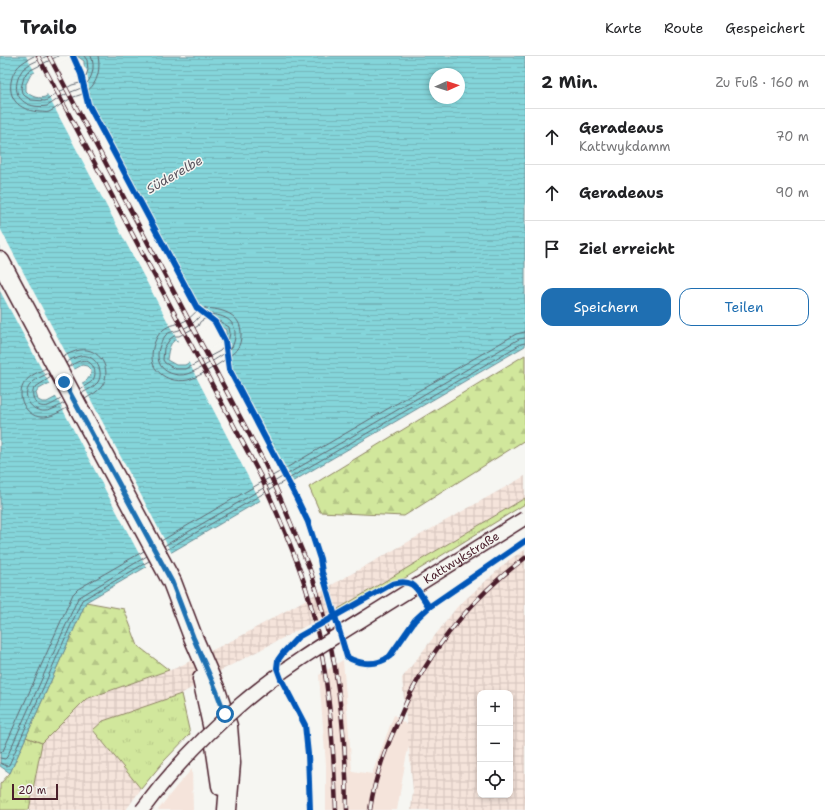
<!DOCTYPE html>
<html lang="de">
<head>
<meta charset="utf-8">
<style>
  :root { --surface:#fff; --page:#f2f2f2; --text:#202124; --muted:#757577; --line:#e0e0e0; --accent:#1f6fb2 }
  body { margin:0; font-family:"Shantell Sans",sans-serif; background:var(--page); color:var(--text) }
  .controls { position:absolute; right:12px; bottom:12px; display:grid; overflow:hidden; border-radius:8px; box-shadow:0 2px 6px #0003 }
  .controls button { width:36px; height:36px; display:grid; place-items:center; padding:0; border:0; border-bottom:1px solid var(--line); background:var(--surface); color:var(--text); font:20px sans-serif }
  .compass { position:absolute; left:429px; top:12px; width:36px; height:36px; border-radius:50%; background:var(--surface); box-shadow:0 2px 6px #0003; rotate:87deg }
  .scale { position:absolute; left:12px; bottom:10px; width:46px; box-sizing:border-box; padding-left:4px; border:2px solid #4a1f2b; border-top:0; font-size:11px; line-height:14px; white-space:nowrap; color:#4a1f2b; -webkit-text-stroke:3px #f6f6f2; paint-order:stroke }
  .stop { position:absolute; width:12px; height:12px; margin:-9px; border:3px solid #1f6fb2; border-radius:50%; background:#fff }
  .stop.end { background:#1f6fb2; border-color:#fff; box-shadow:0 1px 4px #0008 }
  .list { margin:0; padding:0; list-style:none }
  h2 { display:flex; justify-content:space-between; align-items:center; height:52px; margin:0; padding:0 16px; font-size:17px }
  h2 small { font-size:13px; font-weight:400; color:var(--muted) }
  .list li { display:grid; grid-template-columns:26px 1fr auto; gap:12px; align-items:center; box-sizing:border-box; height:56px; padding:0 16px; border-top:1px solid var(--line) }
  .list b { display:block; font-size:15px; white-space:nowrap }
  .list p { margin:0; font-size:13px; white-space:nowrap; color:var(--muted) }
  .list em { font-size:13px; font-style:normal; color:var(--muted) }
  .actions { display:flex; gap:8px; padding:12px 16px }
  .actions a { flex:1; padding:9px 0; border:1px solid var(--accent); border-radius:12px; text-align:center; font-size:14px; color:var(--accent) }
  .actions .main { background:var(--accent); color:#fff }
  .icon { flex:none; width:22px; height:22px; fill:none; stroke:currentColor; stroke-width:2; stroke-linecap:round; stroke-linejoin:round }
  .map { position:relative; flex:none; width:525px; height:754px; overflow:hidden }
  header { display:flex; align-items:center; gap:24px; box-sizing:border-box; height:56px; padding:0 20px; background:var(--surface); border-bottom:1px solid var(--line) }
  header strong { font-size:19px }
  nav { display:flex; gap:22px; margin-inline-start:auto; font-size:14px }
  main { display:flex }
  aside { flex:1; background:var(--surface) }
  .map>svg:first-child { display:block }
  .built { fill:#f5e4db }
  .industrial { fill:url(#industrial-grid); fill-rule:evenodd }
  .grass { fill:url(#grass-tufts); stroke:#8e8364 }
  .forest { fill:url(#forest-firs); stroke:#8e8364 }
  .water { fill:url(#water-rules); stroke:#6d8c94; fill-rule:evenodd }
  .pier { fill:#f6f6f2 }
  .lines { fill:none; stroke-linecap:round; stroke-linejoin:round }
  .shore { stroke:#616871; stroke-width:1 }
  .secondary-casing { stroke:#4a1f2b; stroke-width:21 }
  .secondary { stroke:#f6f6f2; stroke-width:18 }
  .rail-casing { stroke:#4a1f2b; stroke-width:4.5 }
  .rail { stroke:#f6f6f2; stroke-width:3; stroke-dasharray:9; stroke-linecap:butt }
  .minor-bridge-casing { stroke:#4a1f2b; stroke-width:16; stroke-linecap:butt }
  .minor-bridge { stroke:#f6f6f2; stroke-width:13 }
  .cycleway-casing { stroke:#f6f6f2; stroke-width:8 }
  .cycleway { stroke:#0057b8; stroke-width:6 }
  .route { stroke:#1f6fb2; stroke-width:5 }
  .labels { text-anchor:middle; stroke-width:3; stroke-linejoin:round; paint-order:stroke }
  .street-label { font-size:12px; fill:#4a1f2b; stroke:#f6f6f2 }
  .water-label { font-size:13px; font-style:italic; fill:#5b5660; stroke:#f6f6f2 }
</style>
</head>
<body>
<header>
<strong>Trailo</strong>
<nav><a>Karte</a><a>Route</a><a>Gespeichert</a></nav>
</header>
<main>
<div class="map">
<svg width="525" height="754" viewBox="0 0 525 754">
  <defs>
    <pattern id="industrial-grid" width="8" height="8" patternUnits="userSpaceOnUse"><rect width="8" height="8" fill="#f5e4db"/><path d="M0 4h8M4 0v8" fill="none" stroke="#d4c3bc"/></pattern>
    <pattern id="grass-tufts" width="24" height="20" patternUnits="userSpaceOnUse"><rect width="24" height="20" fill="#d1e79c"/><path d="M3 7l-1-3M5 7V3M7 7l1-3M15 17l-1-3M17 17v-4M19 17l1-3" fill="none" stroke="#b5c687"/></pattern>
    <pattern id="forest-firs" width="22" height="20" patternUnits="userSpaceOnUse"><rect width="22" height="20" fill="#d1e79c"/><path d="M5 1l3.5 6h-7zM16 11l3.5 6h-7z" fill="#b5c687"/></pattern>
    <pattern id="water-rules" width="6" height="5" patternUnits="userSpaceOnUse"><rect width="6" height="5" fill="#84d5da"/><path d="M0 2.5h6" fill="none" stroke="#74b6bb"/></pattern>
  </defs>
  <rect width="100%" height="100%" fill="#f6f6f2"/>
  <filter id="ink" filterUnits="userSpaceOnUse"><feTurbulence type="fractalNoise" baseFrequency=".025" numOctaves="2"/><feDisplacementMap in="SourceGraphic" scale="8" xChannelSelector="R" yChannelSelector="G"/><feConvolveMatrix kernelMatrix="1 2 1 2 8 2 1 2 1" color-interpolation-filters="sRGB"/></filter>
  <g filter="url(#ink)">
    <g class="built">
      <path d="M343,604L352,715L372,718L394,659L413,674L406,702L397,754H326V709L319,619Z"/>
      <path d="M192,713L193,754H158L176,731Z"/>
    </g>
    <g class="industrial">
      <path d="M525,420V442L338,553L222,614L181,638L144,651L93,675L141,733L126,754H29L42,687L86,643L176,612L241,580Z"/>
      <path d="M525,494V754H411L413,735L402,622L457,551L510,503ZM480,637H510V739H480Z"/>
    </g>
    <g class="grass">
      <path d="M525,442V448L405,522L390,526L339,555L338,553Z"/>
      <path d="M181,638L190,678L164,705L141,733L93,674L103,665Z"/>
      <path d="M26,681L42,687L29,754H0V728L10,717Z"/>
    </g>
    <g class="forest">
      <path d="M525,299V384L404,460L320,456L309,431Z"/>
      <path d="M86,546L124,553L138,590L169,614L86,643L42,687L26,681Z"/>
    </g>
    <path class="water" d="M0,0H67L31,18L26,28V35C31,41 40,44 47,40V38L74,25L84,14V5L77,0H525V290L86,546L10,717L0,710ZM435,18H459V42H435ZM206,267L222,271L226,274V281L216,292L185,309H176L167,304C168,296 169,288 175,284L178,285ZM82,309L87,310L91,314V319L86,325L47,346H42L38,344L36,337L39,333Z"/>
    <g class="pier">
      <path d="M26,0H69L68,2L36,18Z"/>
      <path d="M82,6L87,15L90,44L199,248L218,264L224,274L217,270L206,269L204,274L179,287L46,36L72,22H76L77,19L81,17Z"/>
      <path d="M0,172L75,314L50,329L0,235Z"/>
      <path d="M224,275L230,286L232,311L294,427L261,446L188,305L220,287L224,281Z"/>
      <path d="M81,325L172,498L147,513L55,339Z"/>
    </g>
    <g class="lines">
      <g class="shore">
        <path d="M34,0C22,6 13,12 11,26C8,46 23,55 40,56C44,56 46,57 49,56C56,53 63,46 70,43C74,40 79,40 84,37C97,30 101,14 98,0"/>
        <path d="M47,0C40,4 30,7 24,12C21,15 18,21 17,26C13,45 31,53 47,50C53,47 57,43 63,40C69,36 78,34 83,31C92,24 96,11 91,0"/>
        <path d="M58,0L27,16L24,21L21,32L22,37L25,40L31,44L45,45L49,43L52,40L72,29L80,27L86,20L88,14L87,4L84,0"/>
        <path d="M205,252C222,253 242,258 241,279C241,284 240,289 237,293C231,302 199,321 188,324C183,325 176,325 170,323C164,321 157,316 154,310C149,300 154,281 163,274C169,268 180,269 188,263C195,258 195,254 205,252Z"/>
        <path d="M204,258C218,258 236,261 235,279C235,283 234,287 232,291C226,298 197,315 187,318C178,321 162,317 159,306C156,297 160,287 165,280C169,275 174,276 179,274C183,273 189,270 193,267C197,264 198,260 204,258Z"/>
        <path d="M205,263L219,265L229,271L230,277L228,286L220,295L186,313H175L165,307L163,304L164,292L170,283L174,280H179L198,270L200,266Z"/>
        <path d="M63,301C68,298 74,295 80,294C99,291 113,313 102,330C98,336 91,339 85,343"/>
        <path d="M66,307C70,304 75,301 80,300C94,297 105,314 98,326C94,331 88,334 82,337"/>
        <path d="M68,311C72,309 76,306 80,305C90,302 99,314 93,324C90,328 84,330 80,333"/>
        <path d="M46,312C39,316 30,319 25,326C15,339 25,360 41,361C51,362 59,356 67,352"/>
        <path d="M49,317C43,320 35,323 30,329C21,340 31,356 45,355C52,355 58,350 65,347"/>
        <path d="M51,321L34,332C30,342 36,353 48,350C53,348 58,345 62,342"/>
        <path d="M161,485L516,278L525,276"/>
        <path d="M164,490L519,283L525,282"/>
        <path d="M166,494L521,288L525,287"/>
        <path d="M0,696L3,695L73,538L78,533L144,495"/>
        <path d="M0,702L5,703L7,701L78,542L147,500"/>
        <path d="M0,707L7,710L9,709L82,544L149,505"/>
      </g>
      <defs>
        <g id="secondary">
          <path d="M0,205L172,526L193,581L216,634L228,670L231,707L227,754"/>
          <path d="M202,623L212,669L221,730"/>
        </g>
      </defs>
      <use href="#secondary" class="secondary-casing"/>
      <use href="#secondary" class="secondary"/>
      <defs>
        <g id="rail">
          <path d="M38,0L260,419C276,454 292,490 304,526C328,600 333,677 336,754"/>
          <path d="M49,0L265,408C278,435 289,463 301,492C305,502 310,512 313,523C338,598 346,676 347,754"/>
          <path d="M370,754C374,725 384,696 396,670C402,657 407,643 414,631C440,581 480,535 525,502"/>
        </g>
      </defs>
      <use href="#rail" class="rail-casing"/>
      <use href="#rail" class="rail"/>
      <defs>
        <g id="minor-bridge">
          <path id="s1" d="M142,754C171,715 204,680 241,648C284,611 333,582 381,552C429,522 477,492 525,462"/>
        </g>
      </defs>
      <use href="#minor-bridge" class="minor-bridge-casing"/>
      <use href="#minor-bridge" class="minor-bridge"/>
      <defs>
        <g id="cycleway">
          <path d="M73,0L81,18L88,48L197,252L215,266L225,285L229,313L295,439L308,466L320,503L322,516L347,601C360,609 378,610 390,600L415,564L429,551L525,485"/>
          <path d="M310,754L308,698L305,669L281,623L277,612L278,604L283,597L298,581L392,528C415,521 417,534 429,551"/>
        </g>
      </defs>
      <use href="#cycleway" class="cycleway-casing"/>
      <use href="#cycleway" class="cycleway"/>
    </g>
  </g>
  <g class="lines" filter="url(#ink)">
    <path class="route" d="M64,326L172,526L193,581L216,634L225,658"/>
  </g>
  <g class="labels">
    <g class="street-label">
      <text dy="4" stroke="none"><textPath href="#s1" startOffset="410">Kattwykstraße</textPath></text>
    </g>
    <g class="water-label">
      <text transform="translate(174 118) rotate(-30)" y="5">Süderelbe</text>
    </g>
  </g>
</svg>
<div class="controls">
<button>+</button>
<button>−</button>
<button><svg class="icon" aria-label="locate" viewBox="0 0 24 24"><circle cx="12" cy="12" r="6"/><path d="M12 2v4M12 18v4M2 12h4M18 12h4"/></svg></button>
</div>
<svg class="compass" viewBox="-18 -18 36 36"><path d="M0-13l5 13h-10z" fill="#e53935"/><path d="M0 13l5-13h-10z" fill="#757577"/></svg>
<div class="scale">20 m</div>
<div class="stop" style="left:225px;top:658px"></div>
<div class="stop end" style="left:64px;top:326px"></div>
</div>
<aside>
<h2>2 Min.<small>Zu Fuß · 160 m</small></h2>
<ul class="list">
<li><svg class="icon" aria-label="ahead" viewBox="0 0 24 24"><path d="M12 20V5M6 11l6-6 6 6"/></svg><div><b>Geradeaus</b><p>Kattwykdamm</p></div><em>70 m</em></li>
<li><svg class="icon" aria-label="ahead" viewBox="0 0 24 24"><path d="M12 20V5M6 11l6-6 6 6"/></svg><div><b>Geradeaus</b></div><em>90 m</em></li>
<li><svg class="icon" aria-label="arrive" viewBox="0 0 24 24"><path d="M6 21V4h12l-3 4 3 4H6"/></svg><div><b>Ziel erreicht</b></div></li>
</ul>
<div class="actions"><a class="main">Speichern</a><a>Teilen</a></div>
</aside>
</main>
</body>
</html>
